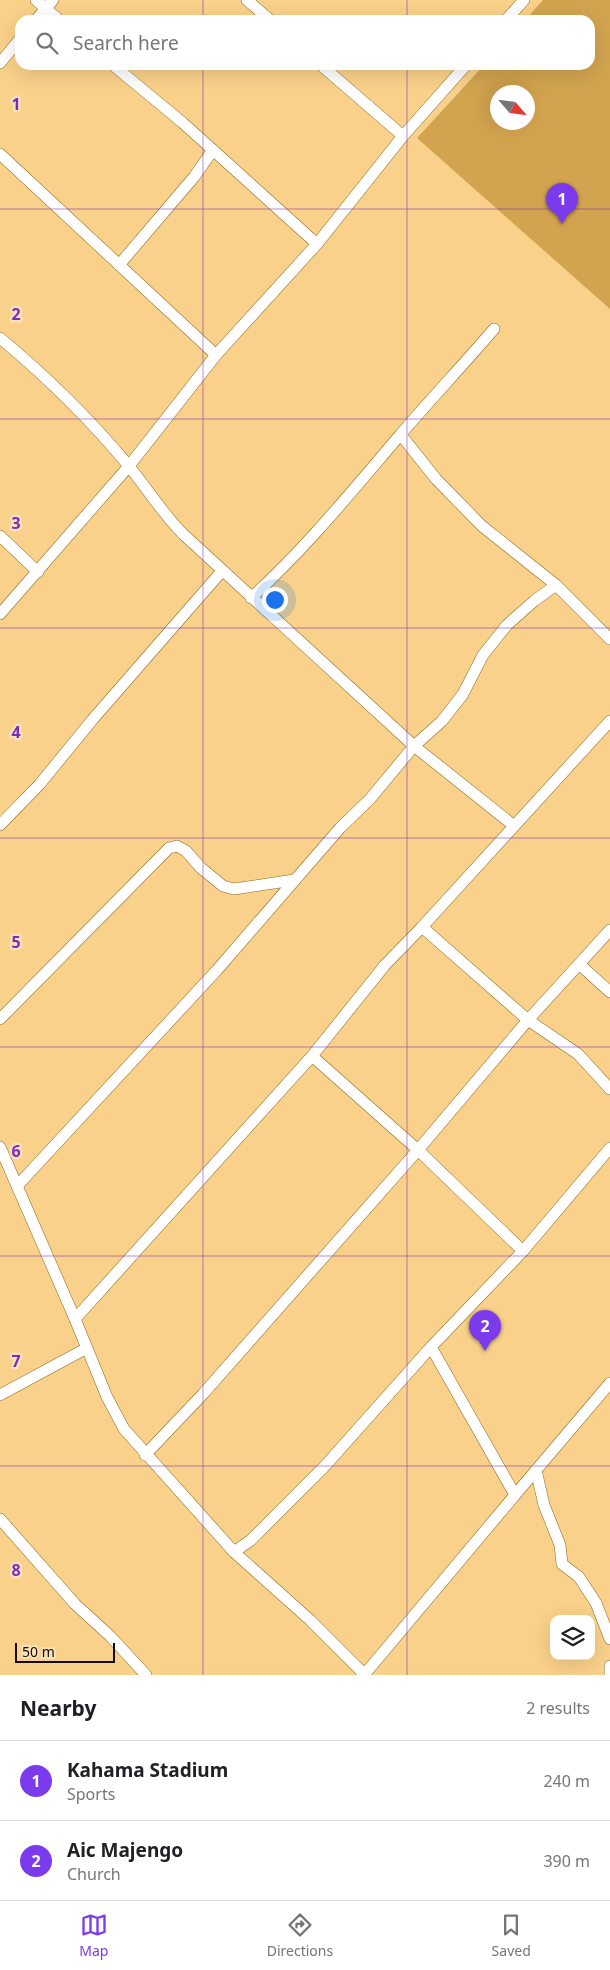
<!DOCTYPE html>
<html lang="en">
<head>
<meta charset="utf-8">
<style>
  :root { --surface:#fff; --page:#f6f6f6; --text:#202124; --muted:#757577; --line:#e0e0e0; --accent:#7c3aed }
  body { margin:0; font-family:"Noto Sans",sans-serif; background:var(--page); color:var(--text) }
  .controls { position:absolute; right:15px; bottom:15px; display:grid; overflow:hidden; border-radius:10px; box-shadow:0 5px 20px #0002 }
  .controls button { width:45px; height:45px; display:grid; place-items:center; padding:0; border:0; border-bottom:1px solid var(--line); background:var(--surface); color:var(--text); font:25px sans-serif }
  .compass { position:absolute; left:490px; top:85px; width:45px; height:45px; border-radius:50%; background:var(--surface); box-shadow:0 5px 20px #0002; rotate:118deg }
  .scale { position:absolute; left:15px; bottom:12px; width:100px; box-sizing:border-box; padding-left:5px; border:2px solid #150900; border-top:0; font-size:14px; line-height:18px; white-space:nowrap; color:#150900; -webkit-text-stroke:4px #fae1b8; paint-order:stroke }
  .you { position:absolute; left:274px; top:599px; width:18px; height:18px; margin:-12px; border:4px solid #fff; border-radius:50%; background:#1a73e8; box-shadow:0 0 0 8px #1a73e833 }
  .badge { display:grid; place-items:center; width:32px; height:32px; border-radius:50%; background:var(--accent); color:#fff; font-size:16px; font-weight:700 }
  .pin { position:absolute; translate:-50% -41px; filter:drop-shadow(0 1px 2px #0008) }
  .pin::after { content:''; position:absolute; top:26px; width:18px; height:15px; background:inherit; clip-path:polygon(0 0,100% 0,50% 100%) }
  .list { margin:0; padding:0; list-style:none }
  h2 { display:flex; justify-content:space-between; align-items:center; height:65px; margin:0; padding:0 20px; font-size:21px }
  h2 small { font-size:16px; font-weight:400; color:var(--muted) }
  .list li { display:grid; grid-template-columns:32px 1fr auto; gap:15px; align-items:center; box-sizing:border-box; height:80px; padding:0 20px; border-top:1px solid var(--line) }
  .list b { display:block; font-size:19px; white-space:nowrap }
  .list p { margin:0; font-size:16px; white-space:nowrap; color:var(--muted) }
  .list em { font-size:16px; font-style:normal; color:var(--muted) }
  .icon { flex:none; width:28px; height:28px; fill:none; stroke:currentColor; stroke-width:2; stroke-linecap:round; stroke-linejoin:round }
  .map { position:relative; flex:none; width:610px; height:1675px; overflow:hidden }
  .search { position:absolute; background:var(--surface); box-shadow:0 5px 20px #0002; left:15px; right:15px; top:15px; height:55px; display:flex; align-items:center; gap:12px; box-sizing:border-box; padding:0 18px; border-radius:15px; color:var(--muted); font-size:19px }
  .sheet { height:225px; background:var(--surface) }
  nav { display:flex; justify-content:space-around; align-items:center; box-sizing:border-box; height:70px; border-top:1px solid var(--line); background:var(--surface); font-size:14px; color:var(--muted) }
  nav a { display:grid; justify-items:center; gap:2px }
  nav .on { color:var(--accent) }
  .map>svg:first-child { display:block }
  .green { fill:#d2a44f; fill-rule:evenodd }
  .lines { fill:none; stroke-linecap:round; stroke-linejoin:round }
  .street-casing { stroke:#8d671c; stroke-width:12 }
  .street { stroke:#fff; stroke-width:11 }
  .grid { fill:none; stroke:#7b2cbf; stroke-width:1; stroke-opacity:0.55 }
  .grid-label { font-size:16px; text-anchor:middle; font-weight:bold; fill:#7b2cbf; stroke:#fae1b8; stroke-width:5; stroke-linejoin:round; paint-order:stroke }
</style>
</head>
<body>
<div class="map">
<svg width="610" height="1675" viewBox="0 0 610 1675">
  <rect width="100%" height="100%" fill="#fad18a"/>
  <path class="green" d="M543,0H610V309L417,138L484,65H590V20H525ZM498,92H528V122H498Z"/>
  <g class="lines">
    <defs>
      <g id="street">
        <path d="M36,0L59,20"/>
        <path d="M247,0L270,20"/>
        <path d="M36,20L53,0"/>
        <path d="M506,20L524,0"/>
        <path d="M0,63L20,39"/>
        <path d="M113,65L183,123L317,244"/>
        <path d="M321,65L403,136"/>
        <path d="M0,154L216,355"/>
        <path d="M119,265L194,177L213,150"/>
        <path d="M0,338C47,377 89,418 128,465C147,488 162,513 183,534L414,746L513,825"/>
        <path d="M401,435L436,479L482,526L556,585L610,639"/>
        <path d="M0,536L38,572"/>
        <path d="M251,598C306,548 352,491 400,435C431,399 463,365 494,329"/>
        <path d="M0,614L129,466L216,355L317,244L403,136L466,65"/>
        <path d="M0,825L39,785L93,719L222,571"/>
        <path d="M422,927L528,1020L578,1054L610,1089"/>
        <path d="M579,964L610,992"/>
        <path d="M0,1019L169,848L177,846L186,851L201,868L223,886L234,889L294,880"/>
        <path d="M312,1056L418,1150L523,1251"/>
        <path d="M0,1147L75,1319L107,1397L124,1429L234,1552L310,1620L365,1675"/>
        <path d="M18,1185L217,970L340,828L370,799L414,746L442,721L463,694L483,655L507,625L534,601L556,585"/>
        <path d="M75,1319L312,1056L385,965L422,927L610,721"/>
        <path d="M0,1395L87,1348"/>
        <path d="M145,1455L203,1394L418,1150L528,1020L610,930"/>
        <path d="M536,1470L544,1505L560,1545L562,1564L579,1577L596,1603L610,1639"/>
        <path d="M515,1495L610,1383"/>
        <path d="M0,1519L75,1604L110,1636L146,1675"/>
        <path d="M234,1552L251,1540L324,1467L431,1347L523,1251L610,1148"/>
        <path d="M364,1675L515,1495L431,1347"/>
        <path d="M610,1675V1666"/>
      </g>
    </defs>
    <use href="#street" class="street-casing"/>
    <use href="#street" class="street"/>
  </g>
  <path class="grid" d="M203,0V20M407,0V20M203,65V1675M407,65V1675M0,209H610M0,419H610M0,628H610M0,838H610M0,1047H610M0,1256H610M0,1466H610"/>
  <g class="grid-label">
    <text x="16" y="110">1</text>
    <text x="16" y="320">2</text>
    <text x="16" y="529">3</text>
    <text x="16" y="738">4</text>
    <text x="16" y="948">5</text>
    <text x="16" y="1157">6</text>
    <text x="16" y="1367">7</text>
    <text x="16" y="1576">8</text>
  </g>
</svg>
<div class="controls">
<button><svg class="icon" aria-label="layers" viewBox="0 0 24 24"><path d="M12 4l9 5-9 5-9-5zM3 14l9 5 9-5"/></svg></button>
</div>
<svg class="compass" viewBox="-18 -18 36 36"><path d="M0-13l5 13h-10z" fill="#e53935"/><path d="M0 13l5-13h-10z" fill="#757577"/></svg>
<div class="scale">50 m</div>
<div class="you"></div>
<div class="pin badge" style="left:562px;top:224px">1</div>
<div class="pin badge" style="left:485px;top:1351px">2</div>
<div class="search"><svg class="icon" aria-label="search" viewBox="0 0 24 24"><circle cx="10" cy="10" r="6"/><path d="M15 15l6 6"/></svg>Search here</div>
</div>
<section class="sheet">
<h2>Nearby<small>2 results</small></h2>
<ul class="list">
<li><span class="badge">1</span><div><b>Kahama Stadium</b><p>Sports</p></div><em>240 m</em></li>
<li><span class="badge">2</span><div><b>Aic Majengo</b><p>Church</p></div><em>390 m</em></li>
</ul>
</section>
<nav>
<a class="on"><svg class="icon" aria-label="map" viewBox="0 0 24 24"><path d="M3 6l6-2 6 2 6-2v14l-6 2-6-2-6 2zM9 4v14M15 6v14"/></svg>Map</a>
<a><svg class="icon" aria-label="directions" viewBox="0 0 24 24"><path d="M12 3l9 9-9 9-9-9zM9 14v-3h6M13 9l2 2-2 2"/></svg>Directions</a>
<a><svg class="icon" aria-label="saved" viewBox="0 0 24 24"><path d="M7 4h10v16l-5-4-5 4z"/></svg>Saved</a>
</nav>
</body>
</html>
